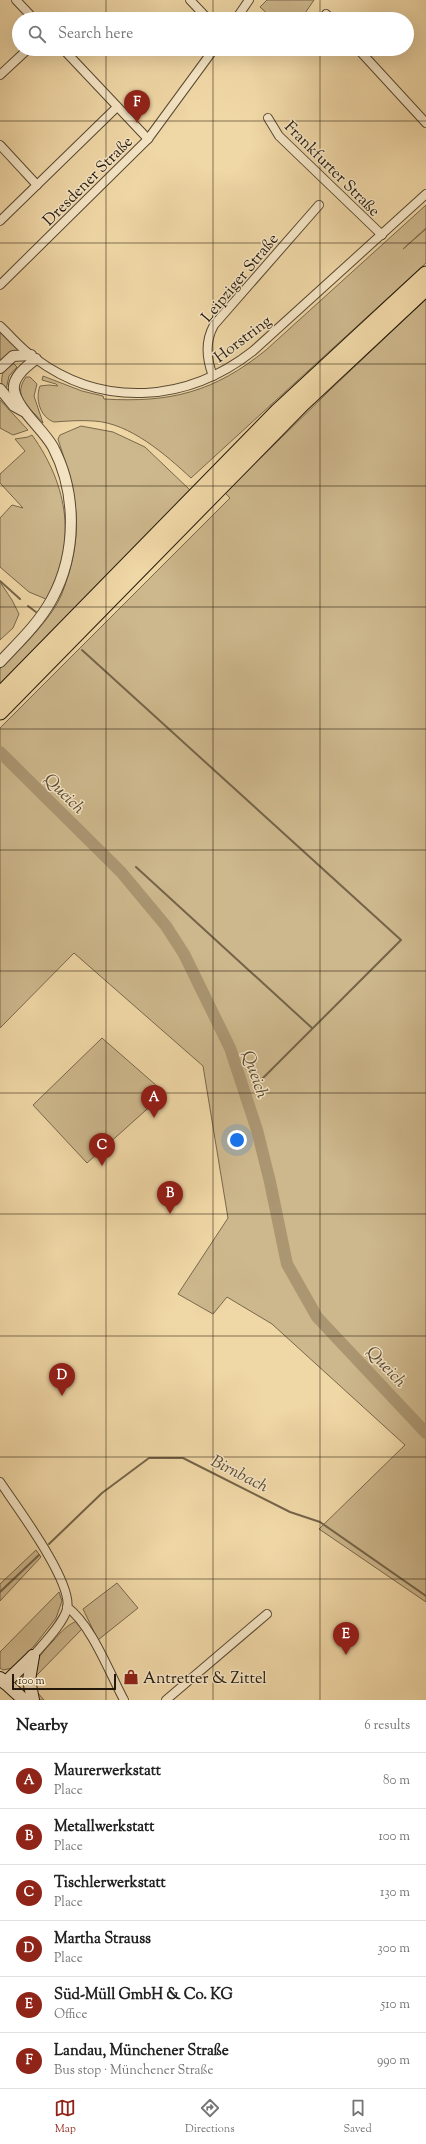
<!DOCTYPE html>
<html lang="en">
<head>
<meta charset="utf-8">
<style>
  :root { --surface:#fff; --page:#f6f6f6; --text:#222; --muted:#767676; --line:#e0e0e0; --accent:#8f2418 }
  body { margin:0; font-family:"Sorts Mill Goudy",serif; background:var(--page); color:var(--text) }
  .scale { position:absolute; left:12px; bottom:10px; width:104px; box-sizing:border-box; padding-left:4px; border:2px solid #24190c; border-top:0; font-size:11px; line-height:14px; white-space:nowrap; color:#24190c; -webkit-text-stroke:3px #f5e5c5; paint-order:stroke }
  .you { position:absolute; left:237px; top:1140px; width:14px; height:14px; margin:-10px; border:3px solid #fff; border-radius:50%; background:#1a73e8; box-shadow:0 0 0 6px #1a73e833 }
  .badge { display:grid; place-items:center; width:26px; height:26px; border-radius:50%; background:var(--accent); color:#fff; font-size:13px; font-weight:700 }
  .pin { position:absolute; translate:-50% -33px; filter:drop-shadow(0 1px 2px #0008) }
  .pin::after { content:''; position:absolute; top:21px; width:14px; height:12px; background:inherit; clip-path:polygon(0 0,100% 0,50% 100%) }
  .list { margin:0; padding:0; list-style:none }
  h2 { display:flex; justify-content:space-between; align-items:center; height:52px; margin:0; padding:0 16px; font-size:17px }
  h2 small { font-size:13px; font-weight:400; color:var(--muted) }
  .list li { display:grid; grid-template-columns:26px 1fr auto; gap:12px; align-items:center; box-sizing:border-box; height:56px; padding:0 16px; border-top:1px solid var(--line) }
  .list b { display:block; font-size:15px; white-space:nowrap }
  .list p { margin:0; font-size:13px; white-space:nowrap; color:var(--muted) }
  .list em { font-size:13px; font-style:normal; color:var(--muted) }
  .icon { flex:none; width:22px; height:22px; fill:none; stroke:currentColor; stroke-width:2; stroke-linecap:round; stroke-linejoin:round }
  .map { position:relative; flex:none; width:426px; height:1700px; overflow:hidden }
  .search { position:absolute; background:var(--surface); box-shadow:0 4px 16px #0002; left:12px; right:12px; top:12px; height:44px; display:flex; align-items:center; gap:10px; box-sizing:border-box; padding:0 14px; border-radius:22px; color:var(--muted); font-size:15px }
  .sheet { height:388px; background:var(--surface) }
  nav { display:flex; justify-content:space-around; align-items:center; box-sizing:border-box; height:56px; border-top:1px solid var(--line); background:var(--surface); font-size:11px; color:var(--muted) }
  nav a { display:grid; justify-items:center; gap:2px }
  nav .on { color:var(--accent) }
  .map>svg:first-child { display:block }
  .green { fill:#cdb78c; stroke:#78684c }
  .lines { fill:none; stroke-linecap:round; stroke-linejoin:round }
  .stream { stroke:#756449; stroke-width:2 }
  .river { stroke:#ab9672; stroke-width:12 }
  .minor-casing { stroke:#574832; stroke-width:10 }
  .tertiary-casing { stroke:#574832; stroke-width:12 }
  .secondary-casing { stroke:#24190c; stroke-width:14 }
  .motorway-casing { stroke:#24190c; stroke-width:17 }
  .minor { stroke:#f5e5c5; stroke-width:8 }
  .tertiary { stroke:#f5e5c5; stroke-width:10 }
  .secondary { stroke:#f5e5c5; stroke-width:12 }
  .motorway { stroke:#f0d7a6; stroke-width:15 }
  .grid { fill:none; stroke:#24190c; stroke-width:1; stroke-opacity:0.55 }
  .labels { text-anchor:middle; stroke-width:3; stroke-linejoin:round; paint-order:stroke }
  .street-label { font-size:16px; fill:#24190c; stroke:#f5e5c5 }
  .poi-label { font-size:16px; fill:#24190c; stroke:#f5e5c5; text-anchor:start }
  .water-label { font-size:17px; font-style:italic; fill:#5a4b35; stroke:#f5e5c5 }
</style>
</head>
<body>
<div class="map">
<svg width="426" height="1700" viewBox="0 0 426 1700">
  <rect width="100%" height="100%" fill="#f0d7a6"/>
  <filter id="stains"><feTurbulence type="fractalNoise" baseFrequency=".005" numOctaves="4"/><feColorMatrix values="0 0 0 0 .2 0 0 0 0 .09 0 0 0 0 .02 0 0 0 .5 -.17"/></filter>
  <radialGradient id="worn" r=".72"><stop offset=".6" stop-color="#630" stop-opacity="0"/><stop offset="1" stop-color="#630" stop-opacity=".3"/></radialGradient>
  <g class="green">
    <path d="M267,0H314L301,19H273L260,7Z"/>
    <path d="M426,205V228L403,249L426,229V263L191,478C166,455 130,423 94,421C81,420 67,421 54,422C40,417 35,399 40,386L49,385L58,386L56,384L42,380L43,376L82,391L103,396L104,399C171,403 214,392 266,350Z"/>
    <path d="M426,299V1602L319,1529L405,1445L272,1324L227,1297L213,1314L178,1294L228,1218L203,1066L74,953L0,1028V728L230,498L225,493L331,389Z"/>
    <path d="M0,326L26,352L18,354L0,368Z"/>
    <path d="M11,361L17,367L9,376L6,390H3C0,377 2,371 11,361Z"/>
    <path d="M26,377H30L37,384L34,396L43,423C31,408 11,398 26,377Z"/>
    <path d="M0,400L28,430L13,435L0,428Z"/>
    <path d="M81,426L113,432L145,447L190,490L0,685V669C20,648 44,627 58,602C63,593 66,582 69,573C84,521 74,489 58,439L60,435Z"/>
    <path d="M32,435C68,485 78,544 46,599L29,592L0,567V518L12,505L23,508L0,483V474L25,451L15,439L28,437Z"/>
    <path d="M0,582L12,600L19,614L13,628L0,640Z"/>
    <path d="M102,1038L165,1093L87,1163L33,1105Z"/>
    <path d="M36,1550L41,1557L0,1601V1584Z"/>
    <path d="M117,1583L138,1608L98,1640L83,1609Z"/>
    <path d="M59,1592L62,1601L56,1618L34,1646L13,1668L3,1670L0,1668V1652Z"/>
    <path d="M77,1621L82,1629L36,1676L37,1692L44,1700H34C30,1670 32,1663 53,1641C61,1632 67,1625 77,1621Z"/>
  </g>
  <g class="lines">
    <g class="stream">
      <path d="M0,581L20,599"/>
      <path d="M28,606L36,612"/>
      <path d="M82,650L401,940L255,1086"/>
      <path d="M136,867L312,1028"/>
      <path d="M245,1095L247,1094"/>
      <path d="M49,1544L102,1493L149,1458H183L290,1512L320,1522L426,1596"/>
      <path d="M0,1592L39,1555"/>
    </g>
    <path class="river" d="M0,752L121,872L166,926L184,954L230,1048L257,1130L270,1182L287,1264L317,1317L426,1433"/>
    <defs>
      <g id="minor">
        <path d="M16,0L34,19"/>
        <path d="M190,0L208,19"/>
        <path d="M326,14L331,19"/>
        <path d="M236,19L249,0"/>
        <path d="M63,49L148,139"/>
        <path d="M358,49L426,123"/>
        <path d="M0,75L28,49"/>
        <path d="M268,118L279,136L382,235"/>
        <path d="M0,145L37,185"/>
        <path d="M0,221L117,107"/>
        <path d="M0,285L148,139L214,49"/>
        <path d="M0,326C12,337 22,350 36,359C104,409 188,402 253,351L426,194"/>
        <path d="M213,376C206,358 205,341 214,325L319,205"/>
        <path d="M0,1482C16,1506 74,1583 67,1609C63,1624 43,1644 33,1656"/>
        <path d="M67,1607C91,1624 110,1674 124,1700"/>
        <path d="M166,1700L267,1614"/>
      </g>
      <g id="tertiary">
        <path d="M0,368L13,356L31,355"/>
        <path d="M0,389L14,406L23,411"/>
        <path d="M0,662C19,642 39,623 52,599C77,553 77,493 53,447C43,429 17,409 14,390C12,377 27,366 36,359"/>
      </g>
      <g id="secondary">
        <path d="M33,1656L29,1680L33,1700"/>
        <path d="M0,1678L24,1700"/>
        <path d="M5,1683L33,1656"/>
      </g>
      <g id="motorway">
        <path d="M0,695L278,411L426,274"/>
        <path d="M0,712L302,404L426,288"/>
      </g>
    </defs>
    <use href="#minor" class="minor-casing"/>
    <use href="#tertiary" class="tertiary-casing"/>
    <use href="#secondary" class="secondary-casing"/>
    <use href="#motorway" class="motorway-casing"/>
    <use href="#minor" class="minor"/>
    <use href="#tertiary" class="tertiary"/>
    <use href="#secondary" class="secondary"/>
    <use href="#motorway" class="motorway"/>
  </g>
  <path class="grid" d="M106,0V19M213,0V19M320,0V19M106,49V1700M213,49V1700M320,49V1700M0,121H426M0,243H426M0,364H426M0,486H426M0,607H426M0,729H426M0,850H426M0,971H426M0,1093H426M0,1214H426M0,1336H426M0,1457H426M0,1579H426"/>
  <defs>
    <symbol id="shop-bare" viewBox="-9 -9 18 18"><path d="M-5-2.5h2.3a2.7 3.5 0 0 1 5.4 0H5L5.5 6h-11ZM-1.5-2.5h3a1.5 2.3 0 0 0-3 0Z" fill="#8f2418" stroke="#f5e5c5" stroke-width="2.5" paint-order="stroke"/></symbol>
  </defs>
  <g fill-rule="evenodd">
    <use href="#shop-bare" x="120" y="1666" width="22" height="22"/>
  </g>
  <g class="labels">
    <g class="street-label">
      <text transform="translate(333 168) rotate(45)" y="6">Frankfurter Straße</text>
      <text transform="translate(87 180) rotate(-45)" y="6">Dresdener Straße</text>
      <text transform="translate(239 277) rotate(-50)" y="6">Leipziger Straße</text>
      <text transform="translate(242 338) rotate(-37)" y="6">Horstring</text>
    </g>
    <g class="poi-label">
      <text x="143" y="1683">Antretter &amp; Zittel</text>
    </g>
    <g class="water-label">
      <text transform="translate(65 793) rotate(45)" y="6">Queich</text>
      <text transform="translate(256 1074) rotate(71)" y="6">Queich</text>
      <text transform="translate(387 1366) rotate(47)" y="6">Queich</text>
      <text transform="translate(240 1473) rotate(27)" y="6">Birnbach</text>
    </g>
  </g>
  <rect width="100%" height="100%" filter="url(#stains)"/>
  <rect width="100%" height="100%" fill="url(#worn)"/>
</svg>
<div class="scale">100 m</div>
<div class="you"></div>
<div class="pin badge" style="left:154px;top:1118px">A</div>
<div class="pin badge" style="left:170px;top:1214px">B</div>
<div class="pin badge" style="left:102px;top:1166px">C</div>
<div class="pin badge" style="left:62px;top:1396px">D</div>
<div class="pin badge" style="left:346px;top:1655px">E</div>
<div class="pin badge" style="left:137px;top:123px">F</div>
<div class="search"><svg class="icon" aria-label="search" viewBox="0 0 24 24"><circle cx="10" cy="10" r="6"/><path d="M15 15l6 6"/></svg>Search here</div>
</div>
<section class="sheet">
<h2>Nearby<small>6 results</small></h2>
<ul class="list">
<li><span class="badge">A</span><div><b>Maurerwerkstatt</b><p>Place</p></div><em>80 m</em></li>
<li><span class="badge">B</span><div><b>Metallwerkstatt</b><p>Place</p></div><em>100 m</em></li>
<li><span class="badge">C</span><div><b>Tischlerwerkstatt</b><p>Place</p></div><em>130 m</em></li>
<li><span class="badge">D</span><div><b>Martha Strauss</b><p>Place</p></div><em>300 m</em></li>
<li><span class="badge">E</span><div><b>Süd-Müll GmbH &amp; Co. KG</b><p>Office</p></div><em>510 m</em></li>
<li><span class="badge">F</span><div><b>Landau, Münchener Straße</b><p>Bus stop · Münchener Straße</p></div><em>990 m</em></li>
</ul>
</section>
<nav>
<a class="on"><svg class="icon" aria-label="map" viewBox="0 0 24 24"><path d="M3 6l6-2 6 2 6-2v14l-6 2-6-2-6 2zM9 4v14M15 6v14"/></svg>Map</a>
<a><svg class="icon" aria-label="directions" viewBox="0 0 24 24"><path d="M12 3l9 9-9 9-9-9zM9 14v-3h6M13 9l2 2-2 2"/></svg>Directions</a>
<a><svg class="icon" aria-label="saved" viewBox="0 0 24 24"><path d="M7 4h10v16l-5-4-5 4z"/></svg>Saved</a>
</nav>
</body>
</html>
